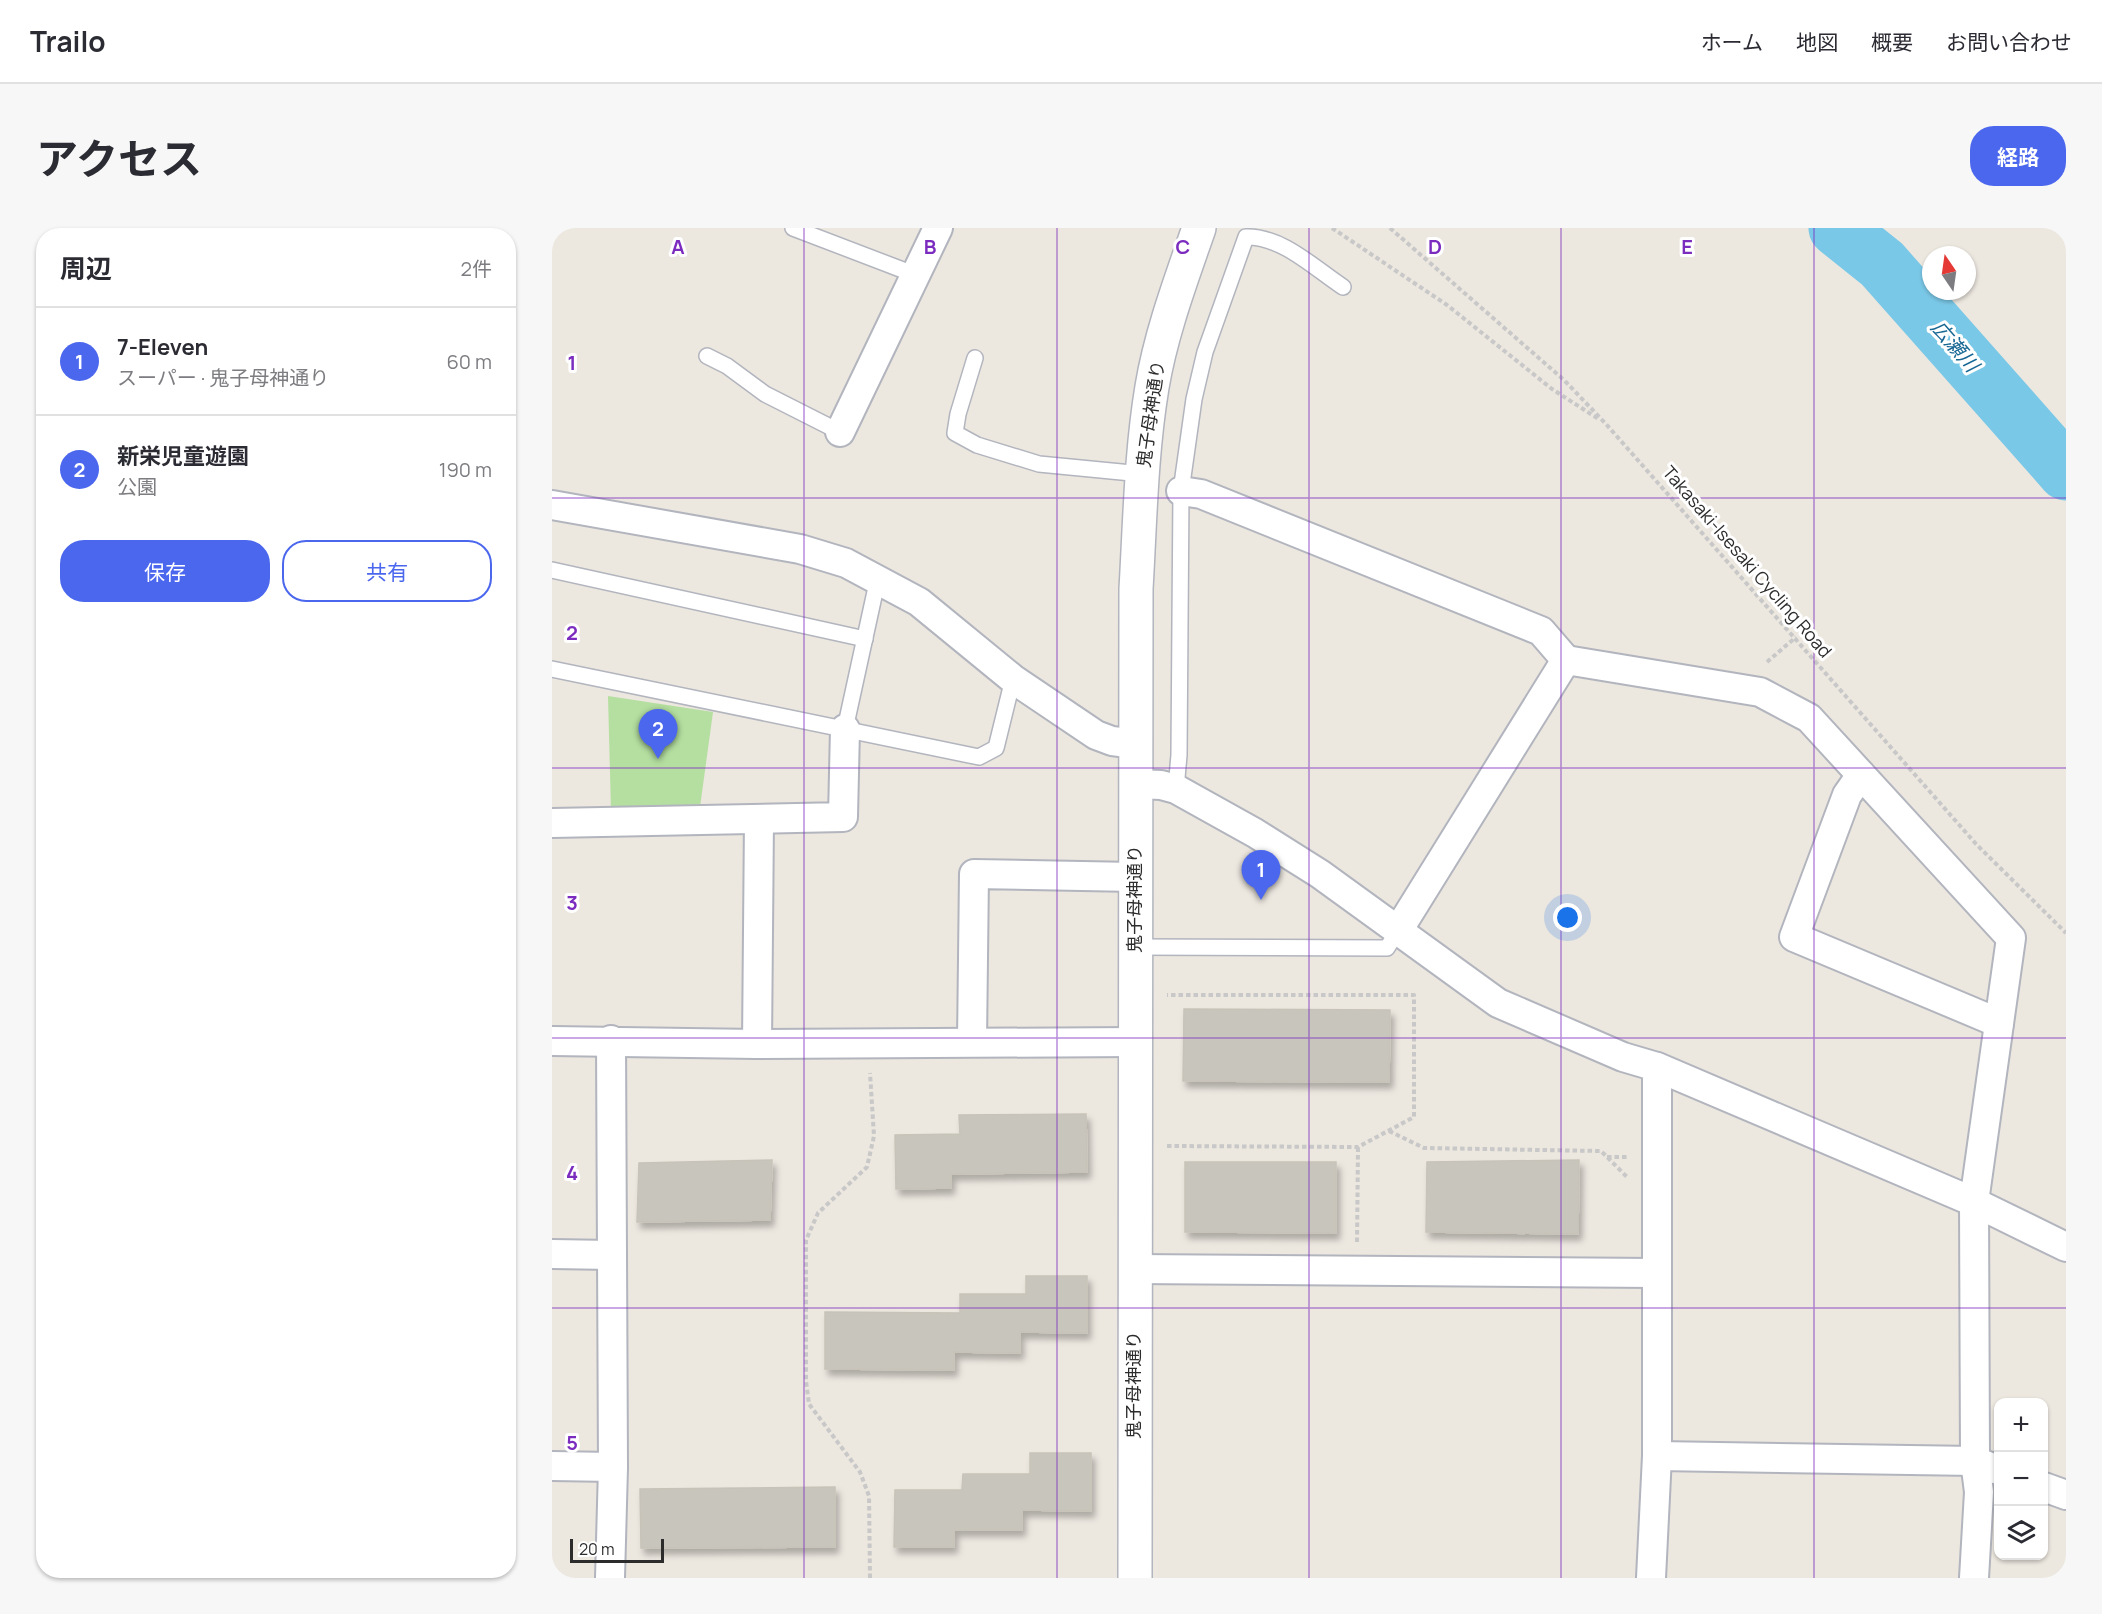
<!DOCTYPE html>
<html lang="ja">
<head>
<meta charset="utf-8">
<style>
  :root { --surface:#fff; --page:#f7f7f7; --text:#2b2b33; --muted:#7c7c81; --line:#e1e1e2; --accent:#4b67ed }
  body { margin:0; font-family:Manrope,"Noto Sans JP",sans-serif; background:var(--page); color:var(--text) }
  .controls { position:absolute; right:18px; bottom:18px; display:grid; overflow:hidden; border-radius:12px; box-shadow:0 2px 4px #0004 }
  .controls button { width:54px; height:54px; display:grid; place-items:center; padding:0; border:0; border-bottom:2px solid var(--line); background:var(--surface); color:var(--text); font:30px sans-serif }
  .compass { position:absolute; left:1370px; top:18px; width:54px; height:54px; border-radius:50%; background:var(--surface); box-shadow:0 2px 4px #0004; rotate:347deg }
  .scale { position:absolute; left:18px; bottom:15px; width:94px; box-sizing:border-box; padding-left:6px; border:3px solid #2c2c2c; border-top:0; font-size:16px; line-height:21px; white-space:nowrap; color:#2c2c2c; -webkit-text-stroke:4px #fff; paint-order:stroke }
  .you { position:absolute; left:1016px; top:690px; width:21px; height:21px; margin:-15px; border:4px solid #fff; border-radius:50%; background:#1a73e8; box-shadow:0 0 0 9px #1a73e833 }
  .badge { display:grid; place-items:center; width:39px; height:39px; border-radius:50%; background:var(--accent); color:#fff; font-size:20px; font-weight:700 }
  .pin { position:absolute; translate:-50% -50px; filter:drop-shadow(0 2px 3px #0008) }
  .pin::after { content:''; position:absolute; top:32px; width:21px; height:18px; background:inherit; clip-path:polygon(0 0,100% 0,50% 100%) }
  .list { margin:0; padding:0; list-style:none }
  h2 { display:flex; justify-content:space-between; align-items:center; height:78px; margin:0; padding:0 24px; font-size:26px }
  h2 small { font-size:20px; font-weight:400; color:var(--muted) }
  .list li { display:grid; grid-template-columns:39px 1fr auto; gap:18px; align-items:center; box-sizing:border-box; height:108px; padding:0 24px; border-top:2px solid var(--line) }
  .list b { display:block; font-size:22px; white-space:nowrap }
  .list p { margin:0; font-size:20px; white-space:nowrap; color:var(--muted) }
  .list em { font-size:20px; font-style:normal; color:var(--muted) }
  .actions { display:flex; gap:12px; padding:18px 24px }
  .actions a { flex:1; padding:14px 0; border:2px solid var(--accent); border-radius:24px; text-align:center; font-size:21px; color:var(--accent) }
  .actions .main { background:var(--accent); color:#fff }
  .icon { flex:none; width:33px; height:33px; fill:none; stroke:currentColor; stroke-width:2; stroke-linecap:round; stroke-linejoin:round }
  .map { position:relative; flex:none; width:1514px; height:1350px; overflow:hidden; border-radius:24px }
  header { display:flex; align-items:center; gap:36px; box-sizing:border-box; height:84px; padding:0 30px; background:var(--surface); border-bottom:2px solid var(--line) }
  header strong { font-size:28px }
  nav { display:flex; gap:33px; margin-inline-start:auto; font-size:21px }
  .intro { display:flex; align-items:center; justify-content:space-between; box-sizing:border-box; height:144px; padding:0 36px }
  h1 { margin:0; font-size:42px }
  .button { padding:15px 27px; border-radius:24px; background:var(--accent); color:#fff; font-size:21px; font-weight:700 }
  main { display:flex; gap:36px; padding:0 36px }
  aside { flex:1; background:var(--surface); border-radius:24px; box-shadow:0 2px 4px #0004 }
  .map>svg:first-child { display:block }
  .green { fill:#b4dfa0 }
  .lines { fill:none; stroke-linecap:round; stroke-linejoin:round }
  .river { stroke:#7ac8e7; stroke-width:57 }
  .building { fill:#c8c5bd; stroke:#c8c3b9; stroke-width:1.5; filter:url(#shadow) }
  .lane-casing { stroke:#b2b5be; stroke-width:18 }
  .street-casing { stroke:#b2b5be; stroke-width:32 }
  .secondary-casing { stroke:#b2b5be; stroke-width:36 }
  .path { stroke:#c8c8c8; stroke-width:4; stroke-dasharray:4.5 3; stroke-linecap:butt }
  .lane { stroke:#fff; stroke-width:15 }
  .street { stroke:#fff; stroke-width:28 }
  .secondary { stroke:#fff; stroke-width:33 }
  .grid { fill:none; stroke:#7b2cbf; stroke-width:1.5; stroke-opacity:0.55 }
  .labels { text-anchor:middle; stroke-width:6; stroke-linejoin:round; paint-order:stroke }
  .street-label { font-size:18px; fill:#2c2c2c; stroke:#fff }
  .water-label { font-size:20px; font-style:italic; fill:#176794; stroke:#fff }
  .grid-label { font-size:20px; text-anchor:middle; font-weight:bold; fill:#7b2cbf; stroke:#fff; stroke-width:6; stroke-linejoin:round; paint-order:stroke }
</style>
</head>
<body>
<header>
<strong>Trailo</strong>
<nav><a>ホーム</a><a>地図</a><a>概要</a><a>お問い合わせ</a></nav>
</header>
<div class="intro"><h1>アクセス</h1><a class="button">経路</a></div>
<main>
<aside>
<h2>周辺<small>2件</small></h2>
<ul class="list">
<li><span class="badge">1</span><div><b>7-Eleven</b><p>スーパー · 鬼子母神通り</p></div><em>60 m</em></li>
<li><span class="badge">2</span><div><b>新栄児童遊園</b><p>公園</p></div><em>190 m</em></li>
</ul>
<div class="actions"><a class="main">保存</a><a>共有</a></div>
</aside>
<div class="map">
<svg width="1514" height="1350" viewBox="0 0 1514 1350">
  <defs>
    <filter id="shadow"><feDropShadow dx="3.5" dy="6" stdDeviation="3" flood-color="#0004"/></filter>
  </defs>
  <rect width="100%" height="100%" fill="#ece7df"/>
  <path class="green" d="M56,468L161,484L148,579L59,583Z"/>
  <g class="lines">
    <path class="river" d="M1285,0L1330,36L1514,244"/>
  </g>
  <g class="building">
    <path d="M632,781L838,782L837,854L631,853Z"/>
    <path d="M534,886L535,944L399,946V960L344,961L343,907L408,906L407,887Z"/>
    <path d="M220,932L218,992L85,994L87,935Z"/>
    <path d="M1027,932L1026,1006L874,1004L875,934Z"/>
    <path d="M633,934H784V1005L633,1004Z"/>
    <path d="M474,1048H535V1105L468,1104V1125L402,1124V1142L273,1141V1084L408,1085V1066H474Z"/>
    <path d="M478,1225H539V1283L470,1282V1302H402V1319H342L343,1262H410L411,1246H478Z"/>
    <path d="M283,1259V1319L89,1320L88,1261Z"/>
  </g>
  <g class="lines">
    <defs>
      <g id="lane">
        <path d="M241,0L364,47"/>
        <path d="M155,128L175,138L213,166L288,204"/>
        <path d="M423,130L406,186L403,205L425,217L487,236L590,246"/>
        <path d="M0,342L313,411"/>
        <path d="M0,441L427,529L444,520L461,451"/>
        <path d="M293,501L326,350"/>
        <path d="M624,561L627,527L629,263L642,171L653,124L694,9C730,8 762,40 791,59"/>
        <path d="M583,719L835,720L847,701"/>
      </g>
      <g id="street">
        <path d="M288,204L386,0"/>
        <path d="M629,263L649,266L989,403L1014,432"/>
        <path d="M0,277L248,321L294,335L367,374L461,451L544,507L560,513L584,516"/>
        <path d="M1309,547L1295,567L1242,709L1447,795"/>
        <path d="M584,556L609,557L624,561L703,605L768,646L946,775L1071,829L1105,839V1228L1099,1350"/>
        <path d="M0,595L291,589L293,501"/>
        <path d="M847,701L1014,432L1208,464L1257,490L1459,710L1422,974L1105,839"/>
        <path d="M0,813L205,816L584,814"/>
        <path d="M420,814L422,646L583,649"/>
        <path d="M205,816L207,591"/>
        <path d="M0,1026L60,1027"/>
        <path d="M582,1041L1103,1045"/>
        <path d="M1105,1228L1423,1233L1446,1242"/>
        <path d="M0,1238L61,1239"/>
        <path d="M1492,1259L1514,1267"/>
        <path d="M58,1350L61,1239L59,812"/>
        <path d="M1422,1350L1427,1264L1423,1233L1422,974L1514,1019"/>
      </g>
      <path id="secondary" d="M583,1350L584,361C588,293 589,225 600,159C609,105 629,52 647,0"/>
    </defs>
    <use href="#lane" class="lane-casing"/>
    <use href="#street" class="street-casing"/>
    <use href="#secondary" class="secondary-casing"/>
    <g class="path">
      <path d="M780,0L895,77L1000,161L1048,192"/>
      <path d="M838,0L1012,152L1054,196L1424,616L1514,705"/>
      <path d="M1215,434L1244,409"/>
      <path d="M837,903L872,920L1049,923L1075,949"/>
      <path d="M615,918L806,919L862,889V767H615"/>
      <path d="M1055,929H1075"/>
      <path d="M805,1014L806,919"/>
      <path d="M318,1350L317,1268L308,1244L257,1176L254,1153V1012L266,985L315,939L322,908L318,845"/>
    </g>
    <use href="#lane" class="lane"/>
    <use href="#street" class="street"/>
    <use href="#secondary" class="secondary"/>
  </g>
  <path class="grid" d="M252,0V1350M505,0V1350M757,0V1350M1009,0V1350M1262,0V1350M0,270H1514M0,540H1514M0,810H1514M0,1080H1514"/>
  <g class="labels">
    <g class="street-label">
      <text transform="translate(599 186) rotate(-82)" y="6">鬼子母神通り</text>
      <text transform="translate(1195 334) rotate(49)" y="6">Takasaki-Isesaki Cycling Road</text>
      <text transform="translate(583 671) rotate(-90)" y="6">鬼子母神通り</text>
      <text transform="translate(582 1157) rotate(-90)" y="6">鬼子母神通り</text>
    </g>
    <g class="water-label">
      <text transform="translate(1403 118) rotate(49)" y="7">広瀬川</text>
    </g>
  </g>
  <g class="grid-label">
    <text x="126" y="26">A</text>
    <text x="378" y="26">B</text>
    <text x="631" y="26">C</text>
    <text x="883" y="26">D</text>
    <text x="1135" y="26">E</text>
    <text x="20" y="142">1</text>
    <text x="20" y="412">2</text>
    <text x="20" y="682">3</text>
    <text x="20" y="952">4</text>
    <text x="20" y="1222">5</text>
  </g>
</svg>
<div class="controls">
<button>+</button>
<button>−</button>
<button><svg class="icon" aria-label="layers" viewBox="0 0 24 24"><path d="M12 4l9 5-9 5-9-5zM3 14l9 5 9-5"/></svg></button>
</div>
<svg class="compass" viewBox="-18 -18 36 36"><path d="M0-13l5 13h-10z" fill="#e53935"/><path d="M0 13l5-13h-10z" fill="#7c7c81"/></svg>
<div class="scale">20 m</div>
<div class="you"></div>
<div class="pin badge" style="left:709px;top:672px">1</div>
<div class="pin badge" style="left:106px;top:531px">2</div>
</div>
</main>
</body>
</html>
